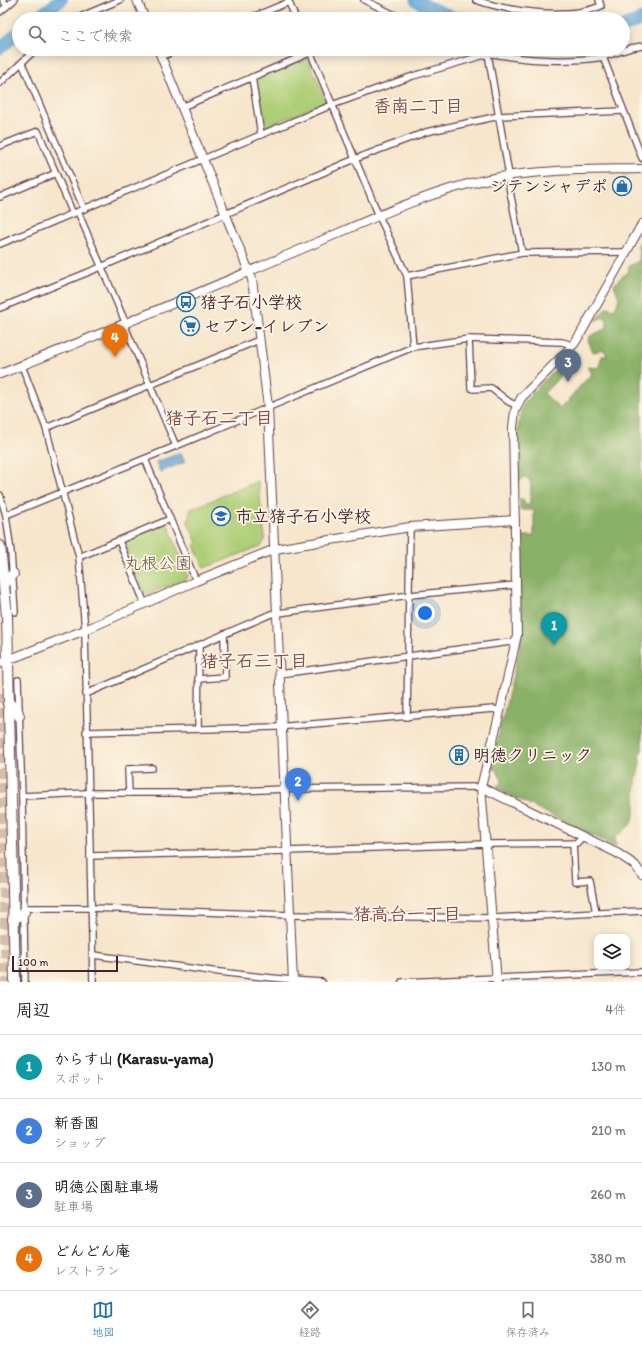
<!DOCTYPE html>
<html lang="ja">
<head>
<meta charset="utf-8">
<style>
  :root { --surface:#fff; --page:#f6f6f6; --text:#222; --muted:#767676; --line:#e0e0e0; --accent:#1f6fb2 }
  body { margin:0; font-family:Itim,"Klee One",sans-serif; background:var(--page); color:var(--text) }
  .controls { position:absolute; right:12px; bottom:12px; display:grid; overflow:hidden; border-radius:8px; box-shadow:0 2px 10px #0003 }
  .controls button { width:36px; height:36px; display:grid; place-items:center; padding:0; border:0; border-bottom:1px solid var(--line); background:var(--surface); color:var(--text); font:20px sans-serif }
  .scale { position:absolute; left:12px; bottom:10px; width:106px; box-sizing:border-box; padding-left:4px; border:2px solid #4a1f2b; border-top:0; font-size:11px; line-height:14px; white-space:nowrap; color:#4a1f2b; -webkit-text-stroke:3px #fcf5e5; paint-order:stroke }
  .you { position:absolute; left:425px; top:613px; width:14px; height:14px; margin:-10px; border:3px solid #fff; border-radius:50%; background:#1a73e8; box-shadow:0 0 0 6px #1a73e833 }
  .badge { display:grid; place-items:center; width:26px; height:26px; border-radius:50%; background:var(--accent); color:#fff; font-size:13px; font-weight:700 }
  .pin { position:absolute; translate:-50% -33px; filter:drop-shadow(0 1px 2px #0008) }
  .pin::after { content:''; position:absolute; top:21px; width:14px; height:12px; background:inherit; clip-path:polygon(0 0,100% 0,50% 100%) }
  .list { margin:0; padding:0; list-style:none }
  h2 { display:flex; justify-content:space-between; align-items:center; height:52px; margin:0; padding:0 16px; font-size:17px }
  h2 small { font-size:13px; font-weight:400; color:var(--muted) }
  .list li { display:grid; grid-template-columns:26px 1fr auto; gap:12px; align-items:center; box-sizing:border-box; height:64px; padding:0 16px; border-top:1px solid var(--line) }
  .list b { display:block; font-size:15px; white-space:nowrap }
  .list p { margin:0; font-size:13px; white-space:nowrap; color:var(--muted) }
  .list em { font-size:13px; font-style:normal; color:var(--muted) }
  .icon { flex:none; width:22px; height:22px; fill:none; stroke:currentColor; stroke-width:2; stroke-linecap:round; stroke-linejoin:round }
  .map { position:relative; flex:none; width:642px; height:982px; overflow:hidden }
  .search { position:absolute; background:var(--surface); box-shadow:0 2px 10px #0003; left:12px; right:12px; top:12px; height:44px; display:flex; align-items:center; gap:10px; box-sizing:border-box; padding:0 14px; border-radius:22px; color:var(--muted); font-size:15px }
  .sheet { height:308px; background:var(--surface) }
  nav { display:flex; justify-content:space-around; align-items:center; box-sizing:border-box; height:56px; border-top:1px solid var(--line); background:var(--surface); font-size:11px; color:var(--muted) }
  nav a { display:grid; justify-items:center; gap:2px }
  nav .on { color:var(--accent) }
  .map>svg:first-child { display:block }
  .green { fill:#adce76; stroke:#7c7650 }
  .forest { fill:#8ab167; stroke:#6a6849 }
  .water { fill:#61a5d6; stroke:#566280 }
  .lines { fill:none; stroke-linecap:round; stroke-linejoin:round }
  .river { stroke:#61a5d6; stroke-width:13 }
  .highway-tunnel { stroke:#d4beac; stroke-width:10; stroke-dasharray:10 5; stroke-linecap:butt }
  .street-casing { stroke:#643d43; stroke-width:8 }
  .secondary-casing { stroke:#643d43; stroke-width:10 }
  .highway-casing { stroke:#643d43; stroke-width:12 }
  .street { stroke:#fff; stroke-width:5.5 }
  .secondary { stroke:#fff; stroke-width:8 }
  .highway { stroke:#fff; stroke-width:10 }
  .labels { text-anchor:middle; stroke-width:3.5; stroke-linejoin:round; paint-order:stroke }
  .poi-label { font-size:17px; font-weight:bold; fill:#4a1f2b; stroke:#fcf5e5; text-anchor:start }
  .park-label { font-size:17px; fill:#685442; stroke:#fcf5e5 }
  .neighbourhood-label { font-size:18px; font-weight:bold; fill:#834c50; stroke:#fcf5e5 }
</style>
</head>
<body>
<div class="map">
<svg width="642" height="982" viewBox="0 0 642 982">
  <rect width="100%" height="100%" fill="#fcf5e5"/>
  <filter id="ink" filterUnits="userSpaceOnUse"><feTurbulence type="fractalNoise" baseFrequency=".025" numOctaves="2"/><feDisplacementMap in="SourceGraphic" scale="8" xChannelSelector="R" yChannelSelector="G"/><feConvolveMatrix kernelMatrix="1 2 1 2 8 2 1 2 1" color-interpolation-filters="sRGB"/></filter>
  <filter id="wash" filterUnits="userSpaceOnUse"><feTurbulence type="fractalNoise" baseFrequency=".012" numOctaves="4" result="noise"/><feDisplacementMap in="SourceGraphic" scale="16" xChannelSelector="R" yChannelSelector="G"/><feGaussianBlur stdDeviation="0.9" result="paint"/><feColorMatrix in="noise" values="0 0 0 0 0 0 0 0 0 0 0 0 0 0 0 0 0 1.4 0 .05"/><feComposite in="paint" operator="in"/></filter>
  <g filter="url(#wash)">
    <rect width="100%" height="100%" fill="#f6e6cc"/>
    <g class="green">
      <path d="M305,58L308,59L326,100L324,103L265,127L262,125L255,82L257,78Z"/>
      <path d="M258,481L265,539L261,546L204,568L194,545L197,543L188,522L191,509Z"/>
      <path d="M166,524L168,525L188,576L187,579L148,594L145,593L124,545L126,542Z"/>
    </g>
    <path class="forest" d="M642,238V751L639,753C642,768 637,769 636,783C633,807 642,823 615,836L616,847L498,789L497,785L502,784L501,778L496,769L490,770L519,651L521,638L519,536H534V510H520L519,499H523L525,505H530C529,495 533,489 529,479L525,477L519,481C517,464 516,423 522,408C528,393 558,368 570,356L575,361L544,393L560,409L592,373L587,367L597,368L599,366L602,356H607L606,353L603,350L593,352L588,340L590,336L607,328V319L603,317L595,321L607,307L613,309L617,305L619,298L614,285L622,276L628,273L629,266L639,261L640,250L637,247Z"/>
    <path class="water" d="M181,453L185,462L160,472L156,462Z"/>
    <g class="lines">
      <g class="river">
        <path d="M416,0L426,6L457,19"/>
        <path d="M35,19L61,0"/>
        <path d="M623,27L642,19"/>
        <path d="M0,48L19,32"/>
      </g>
    </g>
  </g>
  <g filter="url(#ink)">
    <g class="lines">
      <path class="highway-tunnel" d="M0,693L6,982"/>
      <defs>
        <g id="street">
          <path d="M3,0L7,6"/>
          <path d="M288,0L296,19"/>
          <path d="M364,0L403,19"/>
          <path d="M476,0C510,12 568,20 601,6L599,0"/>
          <path d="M0,12L14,0"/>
          <path d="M75,19L120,0"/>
          <path d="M248,19L289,2"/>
          <path d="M390,19L397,16"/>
          <path d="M642,46L631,48L603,57L642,158"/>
          <path d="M309,49L379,216L407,276L413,347"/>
          <path d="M469,49C512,59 558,64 603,57"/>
          <path d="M488,54L509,175"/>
          <path d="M161,57L179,49"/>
          <path d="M22,63L84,209"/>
          <path d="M252,77L261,135"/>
          <path d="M0,83L36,49"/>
          <path d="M182,107L319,49"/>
          <path d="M0,146L38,131L73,214"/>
          <path d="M507,176L522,253"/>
          <path d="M0,197L56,173"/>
          <path d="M78,212L126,324"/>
          <path d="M0,244L332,105L413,76L488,54"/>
          <path d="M407,276L522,253L627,252"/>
          <path d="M0,308L101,267L355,159L426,132L499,116L623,111"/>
          <path d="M124,324L176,446"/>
          <path d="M469,339L471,388L473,389L491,388L509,402L518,406"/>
          <path d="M22,366L46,428L79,557L85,630L93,982"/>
          <path d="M46,428L259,340"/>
          <path d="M145,459L196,581"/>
          <path d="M0,495L6,515L11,552L15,612"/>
          <path d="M6,515L176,446L413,347L469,339L562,342L573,345"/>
          <path d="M119,541L145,604"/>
          <path d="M79,557L170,519"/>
          <path d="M280,674L510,642H515"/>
          <path d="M198,679L225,677L224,634"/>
          <path d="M18,680L22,796L25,982"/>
          <path d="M86,694L271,614L410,595L516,585"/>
          <path d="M407,717L410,527"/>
          <path d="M198,729L199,645"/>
          <path d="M86,732L276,727L494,709L500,712"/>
          <path d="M129,793L128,769L152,768"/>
          <path d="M22,796L88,793H187L285,789L481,787"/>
          <path d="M573,843L575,882L590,881L596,913"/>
          <path d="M90,856L287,851L486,844L577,843L583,836"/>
          <path d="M23,908H91L290,915L492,918L642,911"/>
          <path d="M93,955C169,965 245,977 322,982"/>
          <path d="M402,982L642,972"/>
        </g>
        <g id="secondary">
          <path d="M137,0L145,19"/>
          <path d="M158,49L252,279L268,407L293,982"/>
          <path d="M0,374C100,335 198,293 297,251C359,225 422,193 489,179C539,169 591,170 642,169"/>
          <path d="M0,663L85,630L196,581L275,549L410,527L515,520"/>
          <path d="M481,787L617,853L635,865L642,875"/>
          <path d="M497,982L481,787L500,712L517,635L513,427L515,411L521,398L574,344L581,333L642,224"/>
        </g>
        <g id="highway">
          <path d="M0,546L7,616L15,982"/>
          <path d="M4,584L13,574"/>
          <path d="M8,704L16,708L19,716"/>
          <path d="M13,920L24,912"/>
        </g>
      </defs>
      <use href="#street" class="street-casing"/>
      <use href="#secondary" class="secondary-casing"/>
      <use href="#highway" class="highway-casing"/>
      <use href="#street" class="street"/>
      <use href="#secondary" class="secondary"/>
      <use href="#highway" class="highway"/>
    </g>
  </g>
  <defs>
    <symbol id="shop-ring" viewBox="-11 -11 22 22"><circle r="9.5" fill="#fcf5e5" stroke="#1f6fb2" stroke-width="1.5"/><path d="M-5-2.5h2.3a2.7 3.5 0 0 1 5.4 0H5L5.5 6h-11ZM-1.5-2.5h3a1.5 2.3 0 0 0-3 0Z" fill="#1f6fb2"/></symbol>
    <symbol id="bus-ring" viewBox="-11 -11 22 22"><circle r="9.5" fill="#fcf5e5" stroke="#1f6fb2" stroke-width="1.5"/><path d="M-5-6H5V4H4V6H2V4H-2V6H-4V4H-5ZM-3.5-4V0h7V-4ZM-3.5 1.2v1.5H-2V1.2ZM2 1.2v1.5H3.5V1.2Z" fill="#1f6fb2"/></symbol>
    <symbol id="supermarket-ring" viewBox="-11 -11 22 22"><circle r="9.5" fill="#fcf5e5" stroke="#1f6fb2" stroke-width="1.5"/><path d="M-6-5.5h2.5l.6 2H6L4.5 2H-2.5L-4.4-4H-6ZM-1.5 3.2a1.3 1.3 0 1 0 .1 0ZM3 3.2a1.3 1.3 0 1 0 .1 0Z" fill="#1f6fb2"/></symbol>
    <symbol id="school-ring" viewBox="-11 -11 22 22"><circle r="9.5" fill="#fcf5e5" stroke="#1f6fb2" stroke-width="1.5"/><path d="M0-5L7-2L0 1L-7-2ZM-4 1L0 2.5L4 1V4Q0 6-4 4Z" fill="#1f6fb2"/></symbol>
    <symbol id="building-ring" viewBox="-11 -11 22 22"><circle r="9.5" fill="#fcf5e5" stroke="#1f6fb2" stroke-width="1.5"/><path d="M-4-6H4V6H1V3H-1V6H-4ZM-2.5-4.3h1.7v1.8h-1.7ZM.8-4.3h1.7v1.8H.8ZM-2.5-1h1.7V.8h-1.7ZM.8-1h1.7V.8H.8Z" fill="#1f6fb2"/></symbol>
  </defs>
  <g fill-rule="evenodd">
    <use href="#shop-ring" x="611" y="175" width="22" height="22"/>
    <use href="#bus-ring" x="175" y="291" width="22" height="22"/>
    <use href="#supermarket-ring" x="179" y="315" width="22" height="22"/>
    <use href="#school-ring" x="210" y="505" width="22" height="22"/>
    <use href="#building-ring" x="448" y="744" width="22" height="22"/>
  </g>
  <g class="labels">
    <g class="poi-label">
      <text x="608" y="192" text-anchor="end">ジテンシャデポ</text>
      <text x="200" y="308">猪子石小学校</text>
      <text x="204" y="332">セブン-イレブン</text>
      <text x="235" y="522">市立猪子石小学校</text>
      <text x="473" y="761">明徳クリニック</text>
    </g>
    <g class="park-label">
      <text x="158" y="569">丸根公園</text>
    </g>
    <g class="neighbourhood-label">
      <text x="418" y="112">香南二丁目</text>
      <text x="219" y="424">猪子石二丁目</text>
      <text x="254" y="667">猪子石三丁目</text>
      <text x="407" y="920">猪高台一丁目</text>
    </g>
  </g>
</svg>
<div class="controls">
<button><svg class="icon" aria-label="layers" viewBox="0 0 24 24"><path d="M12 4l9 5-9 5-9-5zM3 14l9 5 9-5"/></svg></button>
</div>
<div class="scale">100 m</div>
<div class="you"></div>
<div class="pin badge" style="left:554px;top:645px;background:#0f9aa8">1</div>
<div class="pin badge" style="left:298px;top:801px;background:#3f7fe0">2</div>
<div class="pin badge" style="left:568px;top:382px;background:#5c6f8a">3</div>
<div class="pin badge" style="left:115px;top:357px;background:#e8710a">4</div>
<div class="search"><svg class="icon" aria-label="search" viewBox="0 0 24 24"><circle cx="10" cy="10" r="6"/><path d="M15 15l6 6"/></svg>ここで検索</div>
</div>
<section class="sheet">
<h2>周辺<small>4件</small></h2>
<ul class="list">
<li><span class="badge" style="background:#0f9aa8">1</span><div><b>からす山 (Karasu-yama)</b><p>スポット</p></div><em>130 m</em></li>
<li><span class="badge" style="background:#3f7fe0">2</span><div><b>新香園</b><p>ショップ</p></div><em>210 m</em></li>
<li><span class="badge" style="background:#5c6f8a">3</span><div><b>明徳公園駐車場</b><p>駐車場</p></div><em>260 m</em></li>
<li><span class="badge" style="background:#e8710a">4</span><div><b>どんどん庵</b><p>レストラン</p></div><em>380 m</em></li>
</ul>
</section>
<nav>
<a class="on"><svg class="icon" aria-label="map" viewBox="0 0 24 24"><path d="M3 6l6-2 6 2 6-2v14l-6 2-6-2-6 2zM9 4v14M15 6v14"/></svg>地図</a>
<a><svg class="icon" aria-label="directions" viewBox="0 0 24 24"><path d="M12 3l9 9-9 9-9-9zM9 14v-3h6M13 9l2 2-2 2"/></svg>経路</a>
<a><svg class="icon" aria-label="saved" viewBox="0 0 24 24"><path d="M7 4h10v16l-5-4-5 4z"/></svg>保存済み</a>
</nav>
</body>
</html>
